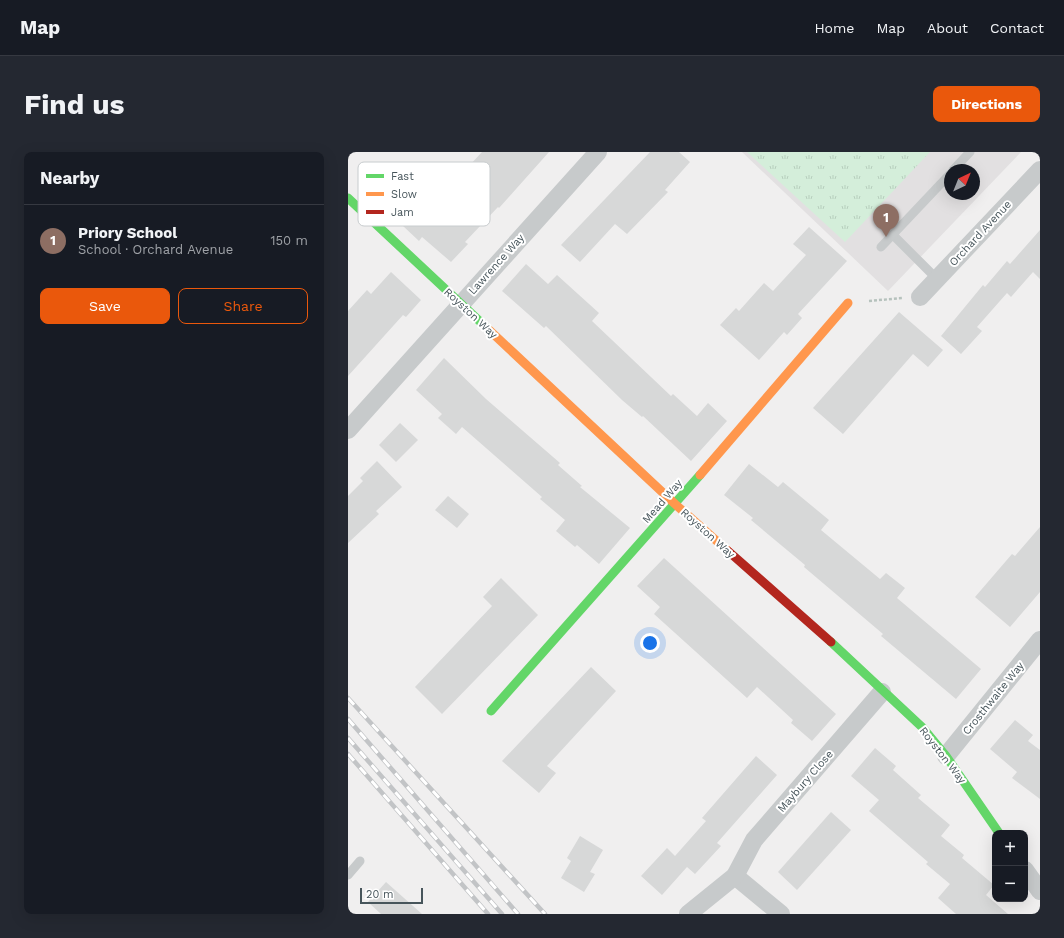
<!DOCTYPE html>
<html lang="en">
<head>
<meta charset="utf-8">
<style>
  :root { --surface:#171b24; --page:#242831; --text:#f1f3f6; --muted:#9ea1a6; --line:#363941; --accent:#ea580c }
  body { margin:0; font-family:"Work Sans",sans-serif; background:var(--page); color:var(--text) }
  .controls { position:absolute; right:12px; bottom:12px; display:grid; overflow:hidden; border-radius:8px; box-shadow:0 4px 16px #0002 }
  .controls button { width:36px; height:36px; display:grid; place-items:center; padding:0; border:0; border-bottom:1px solid var(--line); background:var(--surface); color:var(--text); font:20px sans-serif }
  .compass { position:absolute; left:596px; top:12px; width:36px; height:36px; border-radius:50%; background:var(--surface); box-shadow:0 4px 16px #0002; rotate:43deg }
  .scale { position:absolute; left:12px; bottom:10px; width:63px; box-sizing:border-box; padding-left:4px; border:2px solid #47555b; border-top:0; font-size:11px; line-height:14px; white-space:nowrap; color:#47555b; -webkit-text-stroke:3px #fff; paint-order:stroke }
  .you { position:absolute; left:302px; top:491px; width:14px; height:14px; margin:-10px; border:3px solid #fff; border-radius:50%; background:#1a73e8; box-shadow:0 0 0 6px #1a73e833 }
  .badge { display:grid; place-items:center; width:26px; height:26px; border-radius:50%; background:var(--accent); color:#fff; font-size:13px; font-weight:700 }
  .pin { position:absolute; translate:-50% -33px; filter:drop-shadow(0 1px 2px #0008) }
  .pin::after { content:''; position:absolute; top:21px; width:14px; height:12px; background:inherit; clip-path:polygon(0 0,100% 0,50% 100%) }
  .list { margin:0; padding:0; list-style:none }
  h2 { display:flex; justify-content:space-between; align-items:center; height:52px; margin:0; padding:0 16px; font-size:17px }
  h2 small { font-size:13px; font-weight:400; color:var(--muted) }
  .list li { display:grid; grid-template-columns:26px 1fr auto; gap:12px; align-items:center; box-sizing:border-box; height:72px; padding:0 16px; border-top:1px solid var(--line) }
  .list b { display:block; font-size:15px; white-space:nowrap }
  .list p { margin:0; font-size:13px; white-space:nowrap; color:var(--muted) }
  .list em { font-size:13px; font-style:normal; color:var(--muted) }
  .actions { display:flex; gap:8px; padding:12px 16px }
  .actions a { flex:1; padding:9px 0; border:1px solid var(--accent); border-radius:8px; text-align:center; font-size:14px; color:var(--accent) }
  .actions .main { background:var(--accent); color:#fff }
  .map { position:relative; flex:none; width:692px; height:762px; overflow:hidden; border-radius:8px }
  header { display:flex; align-items:center; gap:24px; box-sizing:border-box; height:56px; padding:0 20px; background:var(--surface); border-bottom:1px solid var(--line) }
  header strong { font-size:19px }
  nav { display:flex; gap:22px; margin-inline-start:auto; font-size:14px }
  .intro { display:flex; align-items:center; justify-content:space-between; box-sizing:border-box; height:96px; padding:0 24px }
  h1 { margin:0; font-size:28px }
  .button { padding:10px 18px; border-radius:8px; background:var(--accent); color:#fff; font-size:14px; font-weight:700 }
  main { display:flex; gap:24px; padding:0 24px }
  aside { flex:1; background:var(--surface); border-radius:8px; box-shadow:0 4px 16px #0002 }
  .map>svg:first-child { display:block }
  .education { fill:#e2e0e1; fill-rule:evenodd }
  .grass { fill:url(#grass-tufts) }
  .building { fill:#d7d8d8 }
  .lines { fill:none; stroke-linecap:round; stroke-linejoin:round }
  .path { stroke:#b6c2bd; stroke-width:2.5; stroke-dasharray:3 2; stroke-linecap:butt }
  .lane { stroke:#c7cacb; stroke-width:9 }
  .street { stroke:#c7cacb; stroke-width:18 }
  .fast { stroke:#63d668; stroke-width:9 }
  .slow { stroke:#ff974d; stroke-width:9 }
  .jam { stroke:#b3261e; stroke-width:9 }
  .rail-casing { stroke:#c2c4c6; stroke-width:4.5 }
  .rail { stroke:#fff; stroke-width:3; stroke-dasharray:9; stroke-linecap:butt }
  .labels { text-anchor:middle; stroke-width:4; stroke-linejoin:round; paint-order:stroke }
  .street-label { font-size:11px; fill:#47555b; stroke:#fff }
  .key { fill:#fff; stroke:#c8ccce; stroke-width:1 }
  .key-label { font-size:11px; fill:#47555b }
</style>
</head>
<body>
<header>
<strong>Map</strong>
<nav><a>Home</a><a>Map</a><a>About</a><a>Contact</a></nav>
</header>
<div class="intro"><h1>Find us</h1><a class="button">Directions</a></div>
<main>
<aside>
<h2>Nearby<small></small></h2>
<ul class="list">
<li><span class="badge" style="background:#8d6e63">1</span><div><b>Priory School</b><p>School · Orchard Avenue</p></div><em>150 m</em></li>
</ul>
<div class="actions"><a class="main">Save</a><a>Share</a></div>
</aside>
<div class="map">
<svg width="692" height="762" viewBox="0 0 692 762">
  <defs>
    <pattern id="grass-tufts" width="24" height="20" patternUnits="userSpaceOnUse"><rect width="24" height="20" fill="#d4eeda"/><path d="M3 7l-1-3M5 7V3M7 7l1-3M15 17l-1-3M17 17v-4M19 17l1-3" fill="none" stroke="#b7cebd"/></pattern>
  </defs>
  <rect width="100%" height="100%" fill="#f0efef"/>
  <path class="education" d="M394,0H673L540,139ZM602,18H626V42H602Z"/>
  <path class="grass" d="M399,0H582L497,90Z"/>
  <g class="building">
    <path d="M134,0H201L151,56L150,55L117,90L120,92L103,110L74,85L71,89L55,74L75,51L78,54L104,25L107,29Z"/>
    <path d="M302,0H331L342,10L317,38L320,40L279,82L267,72L232,110L213,93Z"/>
    <path d="M461,75L499,109L450,162L454,166L439,183L436,180L411,208L372,173L388,156L391,159L416,131L425,139L458,103L445,92Z"/>
    <path d="M692,78V127L685,120L663,145L659,141L629,175L634,179L613,202L593,184L635,133L637,135L659,109L662,112Z"/>
    <path d="M178,112L200,132L209,123L251,161L244,169L323,244L325,242L349,264L360,251L379,269L343,309L295,264L294,265L274,248L198,174L196,176L154,139Z"/>
    <path d="M43,120L73,148L58,165L55,163L0,224V159L19,138L23,142Z"/>
    <path d="M551,160L595,198L580,215L565,202L495,282L465,256Z"/>
    <path d="M96,206L138,247L212,311L210,313L234,334L232,335L282,376L251,412L229,393L227,395L208,379L217,368L192,347L194,345L114,275L108,282L90,266L94,262L68,238Z"/>
    <path d="M52,271L70,288L48,310L31,293Z"/>
    <path d="M29,309L54,335L28,359L31,362L0,391V344L15,329L12,326Z"/>
    <path d="M401,312L430,335L435,330L481,368L473,378L532,427L538,421L557,436L549,446L633,517L608,547L533,484L535,482L456,415L457,413L403,368L405,366L376,343Z"/>
    <path d="M100,344L121,362L109,376L87,358Z"/>
    <path d="M692,375V440L662,475L627,445L664,402L667,404Z"/>
    <path d="M316,406L488,562L464,589L443,571L445,568L409,535L399,546L306,462L312,455L289,434Z"/>
    <path d="M153,426L190,463L94,562L67,535L144,454L135,445Z"/>
    <path d="M243,515L268,539L199,614L208,621L191,641L154,609Z"/>
    <path d="M667,568L685,583L680,589L692,598V647L664,626L669,620L642,597Z"/>
    <path d="M527,596L548,614L545,618L573,643L570,646L602,673L593,684L616,703L614,706L646,733L638,743L660,762H608L590,746L602,732L578,712L580,710L521,659L531,648L503,624Z"/>
    <path d="M408,604L429,623L369,691L373,694L347,722L339,715L314,743L293,724L319,696L327,704L358,669L354,666Z"/>
    <path d="M483,660L503,678L449,738L430,720Z"/>
    <path d="M232,684L255,698L242,720L247,722L236,740L213,726L223,709L219,706Z"/>
    <path d="M38,730L74,762H33L20,750Z"/>
  </g>
  <g class="lines">
    <path class="path" d="M521,149L554,146"/>
    <g class="lane">
      <path d="M605,18L622,0"/>
      <path d="M545,83L589,127"/>
      <path d="M533,95L602,22"/>
      <path d="M0,723L12,709"/>
    </g>
    <g class="street">
      <path d="M572,145L692,18"/>
      <path d="M0,278L250,0"/>
      <path d="M598,604L692,488"/>
      <path d="M677,718L692,739"/>
      <path d="M387,724L433,762"/>
      <path d="M340,762L387,724L406,688L534,540"/>
    </g>
    <g class="fast">
      <path d="M0,46L140,177"/>
      <path d="M483,490L575,576L598,604L651,681"/>
      <path d="M143,559L352,323"/>
    </g>
    <g class="slow">
      <path d="M140,177L327,352L380,399"/>
      <path d="M352,323L500,151"/>
    </g>
    <path class="jam" d="M380,399L483,490"/>
    <defs>
      <g id="rail">
        <path d="M0,546L197,762"/>
        <path d="M0,567L170,762"/>
        <path d="M0,586L154,762"/>
        <path d="M0,602L140,762"/>
      </g>
    </defs>
    <use href="#rail" class="rail-casing"/>
    <use href="#rail" class="rail"/>
  </g>
  <g class="labels">
    <g class="street-label">
      <text transform="translate(632 81) rotate(-47)" y="4">Orchard Avenue</text>
      <text transform="translate(148 112) rotate(-48)" y="4">Lawrence Way</text>
      <text transform="translate(123 161) rotate(43)" y="4">Royston Way</text>
      <text transform="translate(314 349) rotate(-49)" y="4">Mead Way</text>
      <text transform="translate(360 381) rotate(42)" y="4">Royston Way</text>
      <text transform="translate(645 546) rotate(-51)" y="4">Crosthwaite Way</text>
      <text transform="translate(595 603) rotate(52)" y="4">Royston Way</text>
      <text transform="translate(457 629) rotate(-49)" y="4">Maybury Close</text>
    </g>
  </g>
  <rect x="10" y="10" width="132" height="64" rx="6" class="key"/>
  <rect x="18" y="22" width="18" height="4" fill="#63d668"/>
  <rect x="18" y="40" width="18" height="4" fill="#ff974d"/>
  <rect x="18" y="58" width="18" height="4" fill="#b3261e"/>
  <g class="key-label">
    <text x="43" y="28">Fast</text>
    <text x="43" y="46">Slow</text>
    <text x="43" y="64">Jam</text>
  </g>
</svg>
<div class="controls">
<button>+</button>
<button>−</button>
</div>
<svg class="compass" viewBox="-18 -18 36 36"><path d="M0-13l5 13h-10z" fill="#e53935"/><path d="M0 13l5-13h-10z" fill="#9ea1a6"/></svg>
<div class="scale">20 m</div>
<div class="you"></div>
<div class="pin badge" style="left:538px;top:85px;background:#8d6e63">1</div>
</div>
</main>
</body>
</html>
